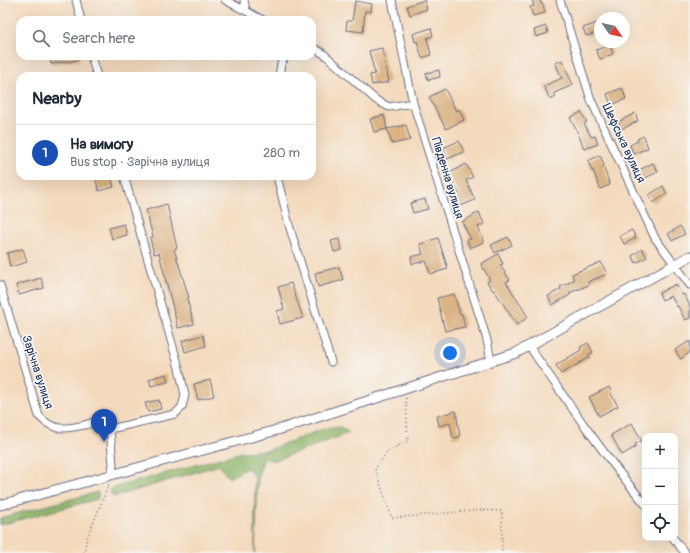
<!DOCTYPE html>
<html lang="en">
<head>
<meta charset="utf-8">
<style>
  :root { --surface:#fff; --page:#f6f6f7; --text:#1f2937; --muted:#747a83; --line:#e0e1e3; --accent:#d93025 }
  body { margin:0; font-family:Pangolin,sans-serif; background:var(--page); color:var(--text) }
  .controls { position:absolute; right:12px; bottom:12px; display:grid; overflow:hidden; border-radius:8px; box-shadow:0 4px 16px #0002 }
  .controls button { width:36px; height:36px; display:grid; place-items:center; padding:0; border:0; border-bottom:1px solid var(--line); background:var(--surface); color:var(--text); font:20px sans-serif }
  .compass { position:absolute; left:594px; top:12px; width:36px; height:36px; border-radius:50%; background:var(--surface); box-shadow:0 4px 16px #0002; rotate:124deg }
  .you { position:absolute; left:450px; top:353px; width:14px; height:14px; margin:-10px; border:3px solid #fff; border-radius:50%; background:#1a73e8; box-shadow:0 0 0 6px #1a73e833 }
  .badge { display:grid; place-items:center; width:26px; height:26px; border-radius:50%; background:var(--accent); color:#fff; font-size:13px; font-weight:700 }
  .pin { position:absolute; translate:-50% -33px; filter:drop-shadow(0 1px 2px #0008) }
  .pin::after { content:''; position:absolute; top:21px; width:14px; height:12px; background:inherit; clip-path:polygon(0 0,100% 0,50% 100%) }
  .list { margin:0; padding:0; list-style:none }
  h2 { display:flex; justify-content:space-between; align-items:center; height:52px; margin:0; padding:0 16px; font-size:17px }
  h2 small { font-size:13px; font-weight:400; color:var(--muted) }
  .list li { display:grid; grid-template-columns:26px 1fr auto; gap:12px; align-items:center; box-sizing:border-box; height:56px; padding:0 16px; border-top:1px solid var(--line) }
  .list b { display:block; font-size:15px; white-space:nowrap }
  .list p { margin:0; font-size:13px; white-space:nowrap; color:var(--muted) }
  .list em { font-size:13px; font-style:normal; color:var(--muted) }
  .icon { flex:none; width:22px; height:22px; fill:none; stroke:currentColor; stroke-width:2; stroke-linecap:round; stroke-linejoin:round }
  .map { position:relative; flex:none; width:690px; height:553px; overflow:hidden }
  .search { position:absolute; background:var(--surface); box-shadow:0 4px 16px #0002; left:16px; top:16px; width:300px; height:44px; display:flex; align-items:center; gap:10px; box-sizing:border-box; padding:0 14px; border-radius:12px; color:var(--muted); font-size:15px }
  .panel { position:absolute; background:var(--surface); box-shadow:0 4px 16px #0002; left:16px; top:72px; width:300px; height:108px; border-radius:12px }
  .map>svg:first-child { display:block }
  .forest { fill:#8fb368; stroke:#557163 }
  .building { fill:#dbb384 }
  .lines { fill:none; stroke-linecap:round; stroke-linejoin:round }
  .minor-casing { stroke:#676b7f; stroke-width:9 }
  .tertiary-casing { stroke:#676b7f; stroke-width:11 }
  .path { stroke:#676b7f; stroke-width:1.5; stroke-dasharray:1 3; stroke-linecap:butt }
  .minor { stroke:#fff; stroke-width:7 }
  .tertiary { stroke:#fff; stroke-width:9 }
  .labels { text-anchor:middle; stroke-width:3.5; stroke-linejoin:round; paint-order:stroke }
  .street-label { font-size:12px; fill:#1b2f5e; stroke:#f6f6f2 }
</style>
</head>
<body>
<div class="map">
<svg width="690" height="553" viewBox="0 0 690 553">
  <rect width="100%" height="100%" fill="#f6f6f2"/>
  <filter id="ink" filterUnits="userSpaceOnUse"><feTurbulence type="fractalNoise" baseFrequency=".025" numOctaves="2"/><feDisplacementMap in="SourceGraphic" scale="8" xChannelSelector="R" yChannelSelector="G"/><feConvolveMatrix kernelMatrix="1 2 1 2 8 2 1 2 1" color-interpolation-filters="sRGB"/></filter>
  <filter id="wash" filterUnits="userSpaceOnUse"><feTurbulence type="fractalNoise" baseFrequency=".012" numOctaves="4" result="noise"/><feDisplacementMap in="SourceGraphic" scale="16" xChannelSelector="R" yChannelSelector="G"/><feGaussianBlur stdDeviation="0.9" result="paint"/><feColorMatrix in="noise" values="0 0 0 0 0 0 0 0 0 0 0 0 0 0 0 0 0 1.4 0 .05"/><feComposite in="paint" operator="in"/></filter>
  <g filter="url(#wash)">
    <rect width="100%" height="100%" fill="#f4dabd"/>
    <g class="forest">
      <path d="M341,427L349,433L273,461L264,458L258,476L255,553V477L247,468L229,478L219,465L114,497L110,493L112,488L242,452L268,450L326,428Z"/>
      <path d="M98,492V499L0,525V518Z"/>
    </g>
    <g id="blocks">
      <g class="building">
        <path d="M424,0L427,9L410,15L407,6Z"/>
        <path d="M532,0H540L541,4H543L545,13L533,16L530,7L534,6Z"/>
        <path d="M355,1L372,4L371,12L365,11L363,32L346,30L347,21H352Z"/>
        <path d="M597,23L600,32L586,36L583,28Z"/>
        <path d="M546,26L548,33L536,37L534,30Z"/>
        <path d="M431,28L433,36L427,38L431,55L422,58L417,41L415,42L413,34Z"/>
        <path d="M610,45L613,54L600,59L596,50Z"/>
        <path d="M382,48L389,82L372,85L370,75L375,74L369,51Z"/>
        <path d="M50,56H79V60L51,64Z"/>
        <path d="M562,60L573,85L554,93L556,97L550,100L544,86L562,78L555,63Z"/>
        <path d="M439,70L440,77L428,80L426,73Z"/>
        <path d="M622,88L626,99L611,105L607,94Z"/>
        <path d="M445,89L456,111L459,109L464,120L446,129L429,97Z"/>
        <path d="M581,112L587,122L584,123L591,137L595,136L598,144L584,149L578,133L570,118Z"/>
        <path d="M635,113L638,121L622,129L618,122Z"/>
        <path d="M384,115L387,129L374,132L370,119Z"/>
        <path d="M406,125L410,140L392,144L387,129Z"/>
        <path d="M644,136L648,148L633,154L630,145L638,141L637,139Z"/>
        <path d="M459,141L464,152L447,159L443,148Z"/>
        <path d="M600,155L604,165L603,166L610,185L600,189L593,170L592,171L588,161Z"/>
        <path d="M653,163L658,172L641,180L637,171Z"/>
        <path d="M466,164L473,177L466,180L475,200L458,207L453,196L459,194L448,174Z"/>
        <path d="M100,176H111L114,187L99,191L95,177Z"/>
        <path d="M663,186L667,194L653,203L649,195Z"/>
        <path d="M425,199L428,209L413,213L410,203Z"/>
        <path d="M167,204L177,248L174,249L189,298L187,299L194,324L178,328L159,253L154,254L150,238L153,237L146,210Z"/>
        <path d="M479,212L484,224L478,227L484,242L470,248L467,240L471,239L462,222Z"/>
        <path d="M124,224L127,235L112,239L109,228Z"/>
        <path d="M680,226L685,234L672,241L668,234Z"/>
        <path d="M632,230L636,238L624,244L620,236Z"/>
        <path d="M508,237L512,245L495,253L491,245Z"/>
        <path d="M438,238L448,269L430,274L426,261L412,264L411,257L423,254L420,244Z"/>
        <path d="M339,239L342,250L334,252L331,241Z"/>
        <path d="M23,249L27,262L10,267L7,253Z"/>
        <path d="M642,249L647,257L636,263L632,256Z"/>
        <path d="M498,254L503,264L500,265L510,280L506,282L528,317L517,325L494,290L493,291L487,282L490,280L481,264Z"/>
        <path d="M601,262L607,274L588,282L589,285L569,293L570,295L552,305L548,296L561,289L560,287L574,280L572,274Z"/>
        <path d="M339,267L343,280L318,287L315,273Z"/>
        <path d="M41,278L44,288L19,295L16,285Z"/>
        <path d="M291,283L303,318L280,324L277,311L284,309L278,287Z"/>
        <path d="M676,284L682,295L684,294L690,306V318L685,320L678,306L677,307L671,296L662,300L659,293Z"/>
        <path d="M454,294L460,314H462L465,327L445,331L437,298Z"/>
        <path d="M203,335L206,346L185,352L182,341Z"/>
        <path d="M690,341V352L681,359L675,350Z"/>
        <path d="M588,343L593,352L588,355L590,357L561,374L556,365L581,350L580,347Z"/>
        <path d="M166,374L168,382L151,386L149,379Z"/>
        <path d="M210,380L214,396L198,400L194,384Z"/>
        <path d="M609,387L612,393L611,394L618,406L599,416L589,397Z"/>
        <path d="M159,400L161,409L148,412L145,403Z"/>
        <path d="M456,411L460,437L453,438L450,423L439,426L437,416Z"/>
        <path d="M632,423L642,441L635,444L636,447L622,455L611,435Z"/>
      </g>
    </g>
  </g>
  <g filter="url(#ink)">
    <use href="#blocks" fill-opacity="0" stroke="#676b7f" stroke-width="1"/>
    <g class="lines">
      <defs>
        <g id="minor">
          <path d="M76,0L81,20"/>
          <path d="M225,0L263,20"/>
          <path d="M244,0L246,10"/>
          <path d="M392,0L413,103L487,340L491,361"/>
          <path d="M560,0L591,100L655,238L690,285"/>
          <path d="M312,47L324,54L376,100L389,107L413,103"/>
          <path d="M91,56L97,76"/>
          <path d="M279,76L281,64L286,56"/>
          <path d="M277,176L289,225L331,362"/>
          <path d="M0,285L39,416C53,432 66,429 85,425C91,423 97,420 103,423C106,425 108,428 110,429L113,465L111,475"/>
          <path d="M529,346C566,400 603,454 645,504"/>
          <path d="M110,429L175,414L182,407L185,395L179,368L124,176"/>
          <path d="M673,538L685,553"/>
        </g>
        <path id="tertiary" d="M0,505L281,429L516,353L690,256"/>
      </defs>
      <use href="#minor" class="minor-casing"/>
      <use href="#tertiary" class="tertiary-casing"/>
      <g class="path">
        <path d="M406,398L408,441L388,451L375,469L392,518L481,510L502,511V553"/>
        <path d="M84,553L87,538L109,484"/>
      </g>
      <use href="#minor" class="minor"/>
      <use href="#tertiary" class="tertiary"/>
    </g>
  </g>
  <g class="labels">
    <g class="street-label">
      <text transform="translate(624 143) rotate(65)" y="4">Шефська вулиця</text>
      <text transform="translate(448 178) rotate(73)" y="4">Південна вулиця</text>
      <text transform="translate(38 372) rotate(72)" y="4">Зарічна вулиця</text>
    </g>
  </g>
</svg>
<div class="controls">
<button>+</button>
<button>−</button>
<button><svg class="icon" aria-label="locate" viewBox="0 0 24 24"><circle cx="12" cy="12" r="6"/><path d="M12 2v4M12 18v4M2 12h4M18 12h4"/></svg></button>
</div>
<svg class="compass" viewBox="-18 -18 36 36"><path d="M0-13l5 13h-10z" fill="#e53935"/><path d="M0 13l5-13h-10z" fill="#747a83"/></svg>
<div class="you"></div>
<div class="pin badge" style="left:104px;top:442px;background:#1a4fb4">1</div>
<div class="search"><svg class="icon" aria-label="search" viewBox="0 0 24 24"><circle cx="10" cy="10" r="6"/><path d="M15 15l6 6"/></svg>Search here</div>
<section class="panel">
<h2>Nearby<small></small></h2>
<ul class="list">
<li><span class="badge" style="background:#1a4fb4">1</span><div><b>На вимогу</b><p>Bus stop · Зарічна вулиця</p></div><em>280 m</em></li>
</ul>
</section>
</div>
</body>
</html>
